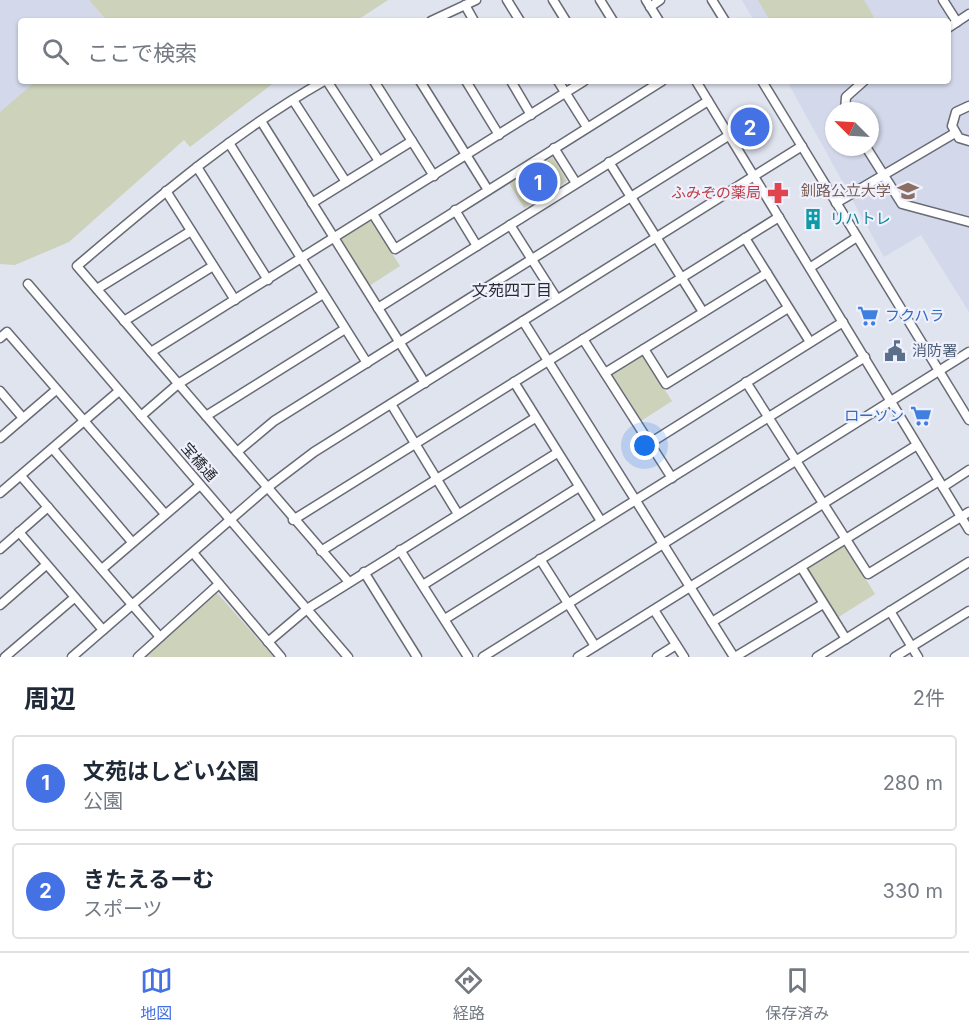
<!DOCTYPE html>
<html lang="ja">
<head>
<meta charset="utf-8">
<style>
  :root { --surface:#fff; --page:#f6f6f7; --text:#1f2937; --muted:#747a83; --line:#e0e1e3; --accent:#4471e3 }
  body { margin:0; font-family:Inter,"Noto Sans JP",sans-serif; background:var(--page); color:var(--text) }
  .compass { position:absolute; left:825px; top:102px; width:54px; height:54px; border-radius:50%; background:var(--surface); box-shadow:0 2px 4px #0004; rotate:294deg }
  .you { position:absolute; left:645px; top:446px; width:21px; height:21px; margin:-15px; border:4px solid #fff; border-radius:50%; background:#1a73e8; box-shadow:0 0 0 9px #1a73e833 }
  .badge { display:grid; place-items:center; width:39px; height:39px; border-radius:50%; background:var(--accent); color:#fff; font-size:20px; font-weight:700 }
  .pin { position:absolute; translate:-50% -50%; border:3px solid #fff; box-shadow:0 2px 6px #0006 }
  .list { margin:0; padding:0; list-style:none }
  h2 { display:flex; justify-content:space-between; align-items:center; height:78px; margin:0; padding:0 24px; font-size:26px }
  h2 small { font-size:20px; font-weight:400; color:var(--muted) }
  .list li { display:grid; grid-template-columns:39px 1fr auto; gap:18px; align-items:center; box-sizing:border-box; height:96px; margin:0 12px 12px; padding:0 12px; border:2px solid var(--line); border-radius:6px }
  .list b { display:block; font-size:22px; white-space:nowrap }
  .list p { margin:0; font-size:20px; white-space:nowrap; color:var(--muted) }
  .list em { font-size:20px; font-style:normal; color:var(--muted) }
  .icon { flex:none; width:33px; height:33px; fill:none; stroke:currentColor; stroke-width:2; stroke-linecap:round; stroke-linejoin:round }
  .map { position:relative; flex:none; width:969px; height:657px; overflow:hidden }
  .search { position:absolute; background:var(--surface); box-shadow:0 2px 4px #0004; left:18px; right:18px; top:18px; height:66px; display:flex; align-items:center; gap:15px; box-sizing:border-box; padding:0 21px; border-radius:6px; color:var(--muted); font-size:22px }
  .sheet { height:294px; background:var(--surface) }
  nav { display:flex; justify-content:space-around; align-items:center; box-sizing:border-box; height:84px; border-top:2px solid var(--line); background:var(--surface); font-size:16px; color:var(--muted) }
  nav a { display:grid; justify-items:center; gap:3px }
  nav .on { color:var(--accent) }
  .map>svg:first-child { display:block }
  .built { fill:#d3d8ea; fill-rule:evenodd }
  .green { fill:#cdd2bb }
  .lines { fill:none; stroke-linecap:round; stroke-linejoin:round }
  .minor-casing { stroke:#686b75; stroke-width:11 }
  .minor { stroke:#fff; stroke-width:8 }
  .labels { text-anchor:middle; stroke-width:4.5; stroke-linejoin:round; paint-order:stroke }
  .education-label { font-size:15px; fill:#785e54; stroke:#eef1fd; text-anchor:end }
  .health-label { font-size:15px; fill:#be3a42; stroke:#eef1fd; text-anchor:end }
  .culture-label { font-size:15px; fill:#0d838f; stroke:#eef1fd; text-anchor:start }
  .shop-label { font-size:15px; fill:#366cbe; stroke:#eef1fd; text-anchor:start }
  .service-label { font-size:15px; fill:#4e5e75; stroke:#eef1fd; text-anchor:start }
  .street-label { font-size:15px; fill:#282a2e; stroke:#eef1fd }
  .neighbourhood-label { font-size:16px; fill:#282a2e; stroke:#eef1fd }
</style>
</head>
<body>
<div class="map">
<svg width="969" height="657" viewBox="0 0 969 657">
  <rect width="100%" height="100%" fill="#e0e4ef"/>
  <g class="built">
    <path d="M0,0H89L107,21H21V81H36L0,112Z"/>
    <path d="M742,0H969V312L921,235L884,257L787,81H948V21H754ZM834,111H870V147H834Z"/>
  </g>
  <g class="green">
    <path d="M89,0H388L356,21H107Z"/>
    <path d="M758,0H864L876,21H770Z"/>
    <path d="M36,81H276L190,147L184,140L69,242L15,265L0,264V112Z"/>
    <path d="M553,157L567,181L524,208L509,183Z"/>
    <path d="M371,220L400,266L369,286L340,239Z"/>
    <path d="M642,354L672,401L641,421L611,374Z"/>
    <path d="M841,547H846L875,594L837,618L808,571V567Z"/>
    <path d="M217,593L274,657H145Z"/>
  </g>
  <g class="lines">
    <defs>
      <g id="minor">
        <path d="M507,0L520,21"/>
        <path d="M553,0L566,21"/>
        <path d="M600,0L613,21"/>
        <path d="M646,0L659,21"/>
        <path d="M712,0L725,21"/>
        <path d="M943,0L957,22"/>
        <path d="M465,5L474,21"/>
        <path d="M650,7L660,0"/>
        <path d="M431,21L476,0"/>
        <path d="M948,28L969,14"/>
        <path d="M324,81C234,132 155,200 77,266L349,582"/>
        <path d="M327,81L379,161"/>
        <path d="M374,81L434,176"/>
        <path d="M420,81L488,190"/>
        <path d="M466,81L499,135"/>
        <path d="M511,81L531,115"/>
        <path d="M558,81L587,127"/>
        <path d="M696,81L969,530"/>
        <path d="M762,81L969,420"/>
        <path d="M293,100L346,182"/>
        <path d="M969,106L956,112L952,126L959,138L969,141"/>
        <path d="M845,111L846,97L864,81"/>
        <path d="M261,121L425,383"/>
        <path d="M229,143L367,363"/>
        <path d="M866,147L902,204L969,222"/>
        <path d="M554,148L576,183"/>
        <path d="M609,162L703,312"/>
        <path d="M197,167L268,280"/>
        <path d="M166,191L235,300"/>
        <path d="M312,203L412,141"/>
        <path d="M836,203L955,133"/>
        <path d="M455,210L477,246"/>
        <path d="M373,214L395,249L662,81"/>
        <path d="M510,225L557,299"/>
        <path d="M745,238L810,342"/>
        <path d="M811,267L857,237"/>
        <path d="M28,284L348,657"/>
        <path d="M97,289L191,231"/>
        <path d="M378,308L708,101"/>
        <path d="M124,321L213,266"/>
        <path d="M523,321L734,657"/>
        <path d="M0,338L7,332L165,514"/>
        <path d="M583,339L672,478"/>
        <path d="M644,349L666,384L788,308"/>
        <path d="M151,352L584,81"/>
        <path d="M605,373L767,273"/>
        <path d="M514,382L601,521"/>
        <path d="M746,382L868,574L969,512"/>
        <path d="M0,391L23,418"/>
        <path d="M391,404L458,514"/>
        <path d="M141,416L178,384L323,294"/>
        <path d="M206,416L345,329"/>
        <path d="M0,438L56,390"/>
        <path d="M650,443L843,322"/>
        <path d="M53,449L132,542"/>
        <path d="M237,452L274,421L728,136"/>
        <path d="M21,476L160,637"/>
        <path d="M943,487L969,470"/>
        <path d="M0,493L119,391"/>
        <path d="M293,520L779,217"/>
        <path d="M19,532L103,630"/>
        <path d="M0,549L48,507"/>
        <path d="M400,550L468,657"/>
        <path d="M321,551L535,418"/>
        <path d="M194,554L281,657"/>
        <path d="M540,559L595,646"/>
        <path d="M801,567L846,639"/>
        <path d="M102,569L200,485"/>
        <path d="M364,572L417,657"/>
        <path d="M423,585L579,487"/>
        <path d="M0,605L46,565"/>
        <path d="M654,610L684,657"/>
        <path d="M890,611L918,657"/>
        <path d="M445,619L865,357"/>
        <path d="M712,622L939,481"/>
        <path d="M268,642L307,609L557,453"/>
        <path d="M5,657L74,598"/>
        <path d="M72,657L268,487L314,452L802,146"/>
        <path d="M138,657L219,584"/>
        <path d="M483,657L969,352"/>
        <path d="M578,657L917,445"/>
        <path d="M657,657L676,645"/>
        <path d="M735,657L823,604"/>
        <path d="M817,657L969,562"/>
        <path d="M895,657L969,611"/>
      </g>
    </defs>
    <use href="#minor" class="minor-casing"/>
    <use href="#minor" class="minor"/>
  </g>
  <defs>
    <symbol id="university-bare" viewBox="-9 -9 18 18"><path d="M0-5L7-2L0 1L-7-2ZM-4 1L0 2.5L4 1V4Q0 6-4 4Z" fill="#8d6e63" stroke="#eef1fd" stroke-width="2.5" paint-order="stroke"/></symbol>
    <symbol id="pharmacy-bare" viewBox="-9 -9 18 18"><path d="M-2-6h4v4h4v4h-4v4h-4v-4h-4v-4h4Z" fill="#e0444e" stroke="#eef1fd" stroke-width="2.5" paint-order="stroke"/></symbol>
    <symbol id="building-bare" viewBox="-9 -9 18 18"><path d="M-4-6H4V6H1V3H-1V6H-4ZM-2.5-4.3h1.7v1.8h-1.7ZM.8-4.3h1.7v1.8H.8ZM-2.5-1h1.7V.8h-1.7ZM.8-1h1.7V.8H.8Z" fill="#0f9aa8" stroke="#eef1fd" stroke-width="2.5" paint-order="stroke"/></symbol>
    <symbol id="supermarket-bare" viewBox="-9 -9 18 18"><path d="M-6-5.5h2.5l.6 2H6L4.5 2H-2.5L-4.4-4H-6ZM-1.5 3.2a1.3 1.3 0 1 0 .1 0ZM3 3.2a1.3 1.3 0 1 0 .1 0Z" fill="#3f7fe0" stroke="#eef1fd" stroke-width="2.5" paint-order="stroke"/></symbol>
    <symbol id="civic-bare" viewBox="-9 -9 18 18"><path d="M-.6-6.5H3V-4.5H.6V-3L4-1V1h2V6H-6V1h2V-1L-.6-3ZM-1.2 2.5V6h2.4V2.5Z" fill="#5c6f8a" stroke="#eef1fd" stroke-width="2.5" paint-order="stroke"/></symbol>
  </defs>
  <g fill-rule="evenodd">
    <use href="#university-bare" x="893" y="176" width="30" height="30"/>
    <use href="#pharmacy-bare" x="763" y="178" width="30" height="30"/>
    <use href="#building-bare" x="798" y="204" width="30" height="30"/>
    <use href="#supermarket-bare" x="853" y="301" width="30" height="30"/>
    <use href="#civic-bare" x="880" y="336" width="30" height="30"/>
    <use href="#supermarket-bare" x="906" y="401" width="30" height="30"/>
  </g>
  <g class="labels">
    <g class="education-label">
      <text x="891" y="196">釧路公立大学</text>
    </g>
    <g class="health-label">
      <text x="761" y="198">ふみぞの薬局</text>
    </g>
    <g class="culture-label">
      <text x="830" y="224">リハトレ</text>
    </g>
    <g class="shop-label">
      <text x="885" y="321">フクハラ</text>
      <text x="904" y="421" text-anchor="end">ローソン</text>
    </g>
    <g class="service-label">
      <text x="912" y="356">消防署</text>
    </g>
    <g class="street-label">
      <text transform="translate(199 462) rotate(49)" y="5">宝橋通</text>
    </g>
    <g class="neighbourhood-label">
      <text x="512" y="296">文苑四丁目</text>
    </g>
  </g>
</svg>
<svg class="compass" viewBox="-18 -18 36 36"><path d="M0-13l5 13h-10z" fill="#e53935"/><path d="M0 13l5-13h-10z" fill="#747a83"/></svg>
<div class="you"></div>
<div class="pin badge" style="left:538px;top:182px">1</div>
<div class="pin badge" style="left:750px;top:127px">2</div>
<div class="search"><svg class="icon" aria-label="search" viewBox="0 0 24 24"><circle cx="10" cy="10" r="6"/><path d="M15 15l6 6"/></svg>ここで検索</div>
</div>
<section class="sheet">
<h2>周辺<small>2件</small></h2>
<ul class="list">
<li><span class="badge">1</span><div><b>文苑はしどい公園</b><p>公園</p></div><em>280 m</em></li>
<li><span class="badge">2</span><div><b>きたえるーむ</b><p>スポーツ</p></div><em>330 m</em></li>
</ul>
</section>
<nav>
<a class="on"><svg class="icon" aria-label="map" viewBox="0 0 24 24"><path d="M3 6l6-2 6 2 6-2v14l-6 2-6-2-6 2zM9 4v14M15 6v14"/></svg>地図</a>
<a><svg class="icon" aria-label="directions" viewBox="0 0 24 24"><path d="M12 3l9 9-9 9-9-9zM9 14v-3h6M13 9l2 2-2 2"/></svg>経路</a>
<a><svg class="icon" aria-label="saved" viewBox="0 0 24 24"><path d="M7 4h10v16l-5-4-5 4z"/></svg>保存済み</a>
</nav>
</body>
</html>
